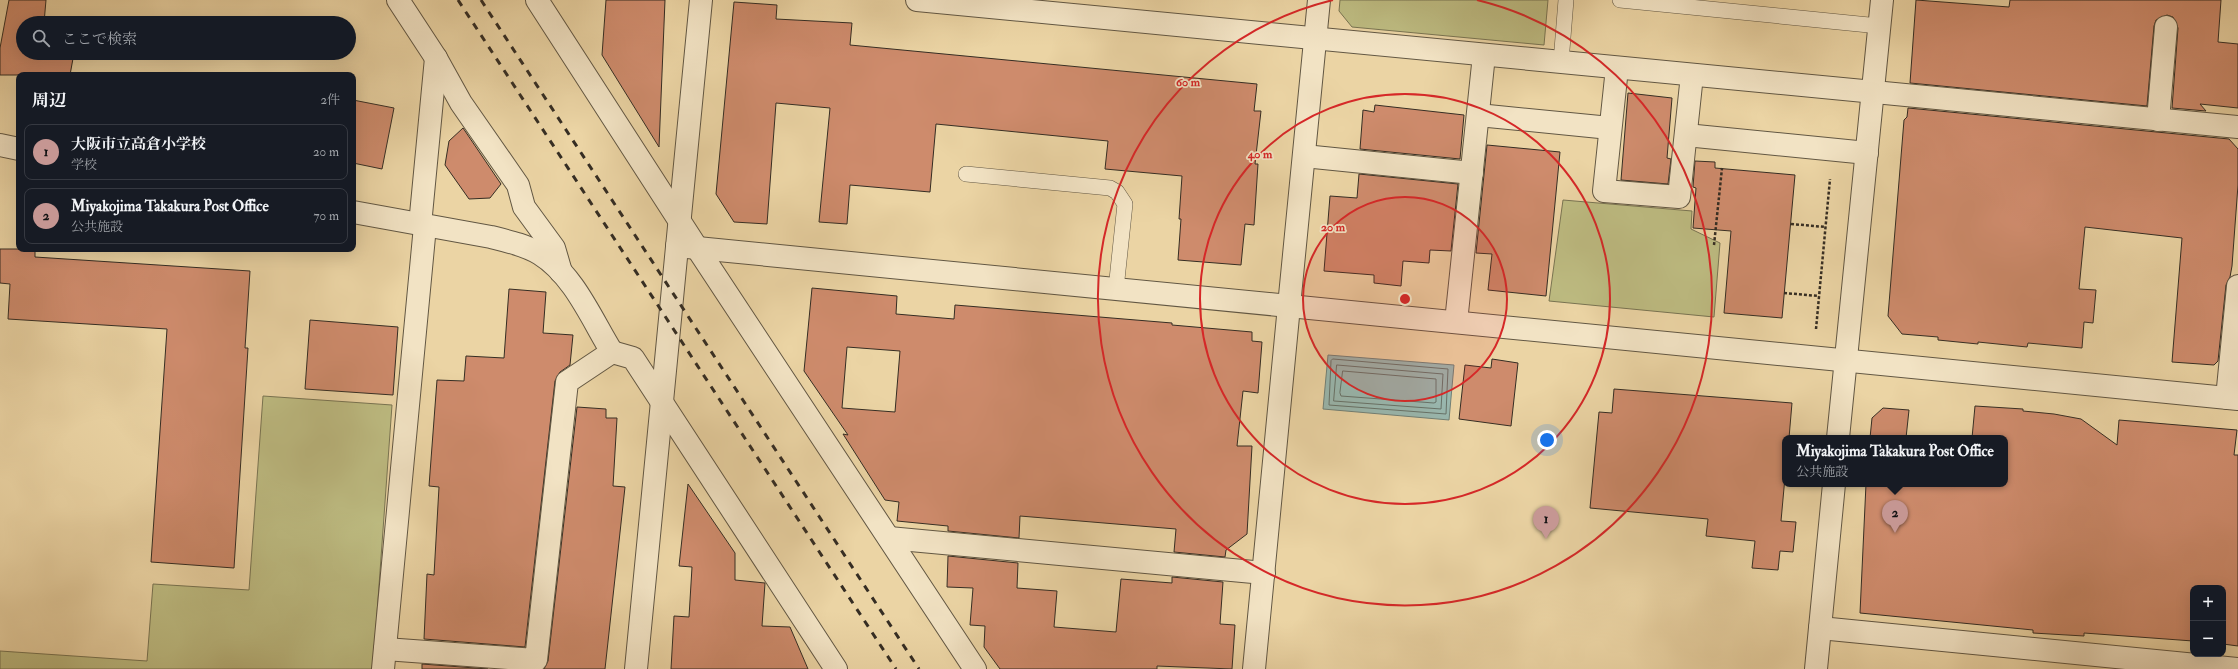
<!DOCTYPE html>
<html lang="ja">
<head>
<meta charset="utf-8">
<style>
  :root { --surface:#171b24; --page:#20242c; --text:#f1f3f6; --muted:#9ea1a6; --line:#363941; --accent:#c59692 }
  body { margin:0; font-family:"IM FELL Double Pica","Noto Serif JP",serif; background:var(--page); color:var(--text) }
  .controls { position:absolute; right:12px; bottom:12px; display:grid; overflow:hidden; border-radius:8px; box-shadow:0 4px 16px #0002 }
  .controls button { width:36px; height:36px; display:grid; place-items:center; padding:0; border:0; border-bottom:1px solid var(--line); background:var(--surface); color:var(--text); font:20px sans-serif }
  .you { position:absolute; left:1547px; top:440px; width:14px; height:14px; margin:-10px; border:3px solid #fff; border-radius:50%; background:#1a73e8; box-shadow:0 0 0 6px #1a73e833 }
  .badge { display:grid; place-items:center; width:26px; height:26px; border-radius:50%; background:var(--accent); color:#111; font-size:13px; font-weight:700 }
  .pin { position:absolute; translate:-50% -33px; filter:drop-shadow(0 1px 2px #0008) }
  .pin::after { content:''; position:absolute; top:21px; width:14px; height:12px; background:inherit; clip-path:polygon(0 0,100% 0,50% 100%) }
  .popup { position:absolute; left:1782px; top:435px; width:226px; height:52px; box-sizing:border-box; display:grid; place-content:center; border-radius:8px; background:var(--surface); filter:drop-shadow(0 1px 3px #0005); font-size:13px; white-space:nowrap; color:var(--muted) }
  .popup b { font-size:15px; color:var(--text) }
  .popup::after { content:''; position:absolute; left:50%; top:100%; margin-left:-8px; border:8px solid transparent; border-top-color:var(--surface) }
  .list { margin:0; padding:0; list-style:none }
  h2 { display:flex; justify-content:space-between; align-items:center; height:52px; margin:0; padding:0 16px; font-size:17px }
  h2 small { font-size:13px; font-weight:400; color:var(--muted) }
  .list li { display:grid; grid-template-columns:26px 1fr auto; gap:12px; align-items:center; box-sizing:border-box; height:56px; margin:0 8px 8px; padding:0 8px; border:1px solid var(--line); border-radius:8px }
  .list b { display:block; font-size:15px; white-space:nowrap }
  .list p { margin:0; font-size:13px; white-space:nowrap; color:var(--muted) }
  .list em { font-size:13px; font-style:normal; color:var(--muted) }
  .icon { flex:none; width:22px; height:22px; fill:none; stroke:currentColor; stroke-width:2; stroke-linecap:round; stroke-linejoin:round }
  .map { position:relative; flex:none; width:2238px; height:669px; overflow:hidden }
  .search { position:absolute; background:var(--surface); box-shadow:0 4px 16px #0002; left:16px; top:16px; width:340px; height:44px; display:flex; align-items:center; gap:10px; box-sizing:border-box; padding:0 14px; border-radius:22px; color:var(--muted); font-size:15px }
  .panel { position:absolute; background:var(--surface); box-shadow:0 4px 16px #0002; left:16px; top:72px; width:340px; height:180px; border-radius:8px }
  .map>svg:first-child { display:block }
  .green { fill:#bdbb81; stroke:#797452 }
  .water { fill:#99b7ae; stroke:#718076 }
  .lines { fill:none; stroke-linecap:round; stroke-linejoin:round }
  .shore { stroke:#677268; stroke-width:1 }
  .building { fill:#ce8b6c; stroke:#352d23; fill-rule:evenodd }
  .service-casing { stroke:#625743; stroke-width:16 }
  .minor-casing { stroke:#625743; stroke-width:24 }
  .tertiary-casing { stroke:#625743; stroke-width:24 }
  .path { stroke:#352d23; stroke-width:2.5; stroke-dasharray:3 2; stroke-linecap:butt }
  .service { stroke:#f2e3c4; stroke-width:15 }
  .minor { stroke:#f2e3c4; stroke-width:22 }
  .tertiary { stroke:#f2e3c4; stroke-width:22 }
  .rail { stroke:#352d23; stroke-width:3; stroke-dasharray:7 7; stroke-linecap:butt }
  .ring { fill:none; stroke:#d62828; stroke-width:2 }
  .centre { fill:#d62828; stroke:#f2e3c4; stroke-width:2 }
  .ring-label { font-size:12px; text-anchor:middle; font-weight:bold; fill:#d62828; stroke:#f2e3c4; stroke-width:3.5; stroke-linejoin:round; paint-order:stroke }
</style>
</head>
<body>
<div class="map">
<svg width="2238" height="669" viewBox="0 0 2238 669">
  <rect width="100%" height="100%" fill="#ebd4a4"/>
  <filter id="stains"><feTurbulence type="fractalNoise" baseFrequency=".005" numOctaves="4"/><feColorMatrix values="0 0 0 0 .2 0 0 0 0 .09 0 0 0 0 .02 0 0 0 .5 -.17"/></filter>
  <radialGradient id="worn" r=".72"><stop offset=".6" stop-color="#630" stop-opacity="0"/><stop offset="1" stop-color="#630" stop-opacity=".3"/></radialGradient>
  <g class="green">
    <path d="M1340,0H1548L1544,45L1352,27L1339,11Z"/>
    <path d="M1563,200L1692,211L1691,229L1720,243L1714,317L1549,301Z"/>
    <path d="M263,396L392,405L373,669H0V651L147,661L153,584L249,590Z"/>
  </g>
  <path class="water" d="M1328,355L1454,365L1449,420L1323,409Z"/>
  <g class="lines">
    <g class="shore">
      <path d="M1333,359L1448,369L1446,414L1329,405L1331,361Z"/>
      <path d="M1337,365L1443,374L1441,409L1334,401Z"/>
      <path d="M1343,371L1436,379V402L1434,403L1341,396L1340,393Z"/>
    </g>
  </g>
  <g class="building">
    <path d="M9,0H46L44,23H23V53H74L70,75H0V48Z"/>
    <path d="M606,0H665L659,147L602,55Z"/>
    <path d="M1916,0L2009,7L2010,0H2221L2218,42L2238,44V108L2200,104L2206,111L2172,108L2178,28L2173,17L2167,15L2156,20L2154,26L2147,106L1910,83Z"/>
    <path d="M734,2L777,5L776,19L852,23L850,45L1257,84L1254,111H1261L1255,164H1258L1254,225L1245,224L1241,265L1178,260L1181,219H1179L1182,176L1105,169L1108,141L936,124L930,192L850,185L847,224L819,222L830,108L776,103L767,224L734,222L716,194Z"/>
    <path d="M1628,93L1672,98L1667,158L1671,159L1668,184L1621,180Z"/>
    <path d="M353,100L394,108L382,169L353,163Z"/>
    <path d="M1375,105L1464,115L1460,159L1360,149L1363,110L1374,112Z"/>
    <path d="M1908,108L2229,139L2238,149V185L2232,266L2230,277L2226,285L2218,361L2214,365L2172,362L2182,238L2085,227L2079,289L2096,290L2093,323L2084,322L2082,348L2028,343L2027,347L1978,342V344L1938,340V337L1902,334L1888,316L1904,120L1907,117Z"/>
    <path d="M463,128L501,184L490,198L469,199L445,165L449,141Z"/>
    <path d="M1487,145L1560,152L1546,296L1488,290L1492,254L1476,253Z"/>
    <path d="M1695,161L1715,162V168L1795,175L1782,318L1724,313L1731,231L1693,228L1696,188L1693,187Z"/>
    <path d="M1359,174L1458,184L1451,251L1430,250L1429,263L1403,261L1401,286L1374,283V275L1324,271L1330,196L1357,198Z"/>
    <path d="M0,249H35V257L250,271L245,348H248L234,568L151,562L167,329L8,319L10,284L0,283Z"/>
    <path d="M812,288L897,296L896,314L954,319L955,305L1172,323V325L1252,332V341L1262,342L1258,393L1243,391L1237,446H1252L1247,534L1226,550L1225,557L1174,552L1176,529L1020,516L1019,538L948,531V526L897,521L899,502L885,500L843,434L848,435L804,371ZM847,347L900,351L895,412L842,408Z"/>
    <path d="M509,289L546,292L543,333L573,335L570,365L560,372L555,381L525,647L424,639L427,574L434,575L439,487L429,486L437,380L464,381L466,356L504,358Z"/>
    <path d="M310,320L398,327L393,395L305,389Z"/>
    <path d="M1492,359L1518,363L1511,426L1459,419L1465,365L1491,368Z"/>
    <path d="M1614,389L1792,403L1789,438H1785V477L1781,521L1796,522L1793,552L1780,551L1778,570L1752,568L1755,541L1706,536L1708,519L1590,508L1599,412L1612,413Z"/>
    <path d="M1975,406L2023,409V411L2054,414L2081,419L2117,445L2119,420L2237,430L2234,455H2238V646L2223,644V588H2193V641L2084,633V636L2033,633V630L1860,613L1866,484H2005V438H1972Z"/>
    <path d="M577,407L606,409V418H617L613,486L625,487L605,669H544L548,661Z"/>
    <path d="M1883,408L1909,410L1906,438H1870L1872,418Z"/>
    <path d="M688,484L735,553V580L765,583L762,626L790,627L808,669H671L674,616L689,617L692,567L679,566Z"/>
    <path d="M948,556L1018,563L1017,588L1057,591L1054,627L1116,632L1121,579L1172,583V577L1223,582L1220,624L1235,625L1232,669L1157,666V669H1000L984,647L985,626L970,625L973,588L947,587Z"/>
    <path d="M422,664L488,669H422Z"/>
  </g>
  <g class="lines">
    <defs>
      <g id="service">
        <path d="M1620,0L1879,26"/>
        <path d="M1561,62L1566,0"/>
        <path d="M966,174L1110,188L1117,192L1125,204L1116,289"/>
      </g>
      <g id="minor">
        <path d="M398,0L436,58L461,103L518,185L524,207L554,248L561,272"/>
        <path d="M537,0L697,248L975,669"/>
        <path d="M917,0L2238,127"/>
        <path d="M1617,68L1604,191L1679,197L1692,75"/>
        <path d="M1478,115L1610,128"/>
        <path d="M2158,120L2166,27"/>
        <path d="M1686,135L1867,153"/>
        <path d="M1304,156L1472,173"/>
        <path d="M420,225L436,58"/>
        <path d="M1289,306L1319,0"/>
        <path d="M1456,322L1484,55"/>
        <path d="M2227,398L2238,286"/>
        <path d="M1838,438L1882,0"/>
        <path d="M889,538L1264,573"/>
        <path d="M1820,628L2238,669"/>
        <path d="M385,649L536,660L567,382L612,352L633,358L836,669"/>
        <path d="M383,669L425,226"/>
        <path d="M1816,669L1834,484"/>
      </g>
      <g id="tertiary">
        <path d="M0,145L19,149"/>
        <path d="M353,212L491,237C507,241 526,245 540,254C574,275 592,320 612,352"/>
        <path d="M677,246L2238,399"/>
        <path d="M636,669L701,0"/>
        <path d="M1254,669L1289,306"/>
      </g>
    </defs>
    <use href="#service" class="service-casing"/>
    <use href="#minor" class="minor-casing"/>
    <use href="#tertiary" class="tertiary-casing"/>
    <g class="path">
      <path d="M1791,224L1826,227"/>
      <path d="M1714,245L1722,168"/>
      <path d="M1784,293L1819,296"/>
      <path d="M1816,329L1830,179"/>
    </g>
    <use href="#service" class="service"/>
    <use href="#minor" class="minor"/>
    <use href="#tertiary" class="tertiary"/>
    <g class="rail">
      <path d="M458,0L896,669"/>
      <path d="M481,0L919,669"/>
    </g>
  </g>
  <circle cx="1405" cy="299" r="102" fill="#d62828" fill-opacity=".12"/>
  <g class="ring">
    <circle cx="1405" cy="299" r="102"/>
    <circle cx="1405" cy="299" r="205"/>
    <path d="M1477 0A307 307 0 1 1 1333 0"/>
  </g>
  <circle cx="1405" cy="299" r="6" class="centre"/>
  <g class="ring-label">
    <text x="1188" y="86">60 m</text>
    <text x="1260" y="158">40 m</text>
    <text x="1333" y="231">20 m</text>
  </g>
  <rect width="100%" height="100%" filter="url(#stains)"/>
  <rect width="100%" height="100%" fill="url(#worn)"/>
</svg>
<div class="controls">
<button>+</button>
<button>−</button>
</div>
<div class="you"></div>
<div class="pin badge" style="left:1546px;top:539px">1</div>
<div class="pin badge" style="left:1895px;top:533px">2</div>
<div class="popup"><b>Miyakojima Takakura Post Office</b>公共施設</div>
<div class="search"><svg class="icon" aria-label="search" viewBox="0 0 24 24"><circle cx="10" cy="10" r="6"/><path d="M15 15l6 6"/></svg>ここで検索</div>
<section class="panel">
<h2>周辺<small>2件</small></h2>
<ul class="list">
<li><span class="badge">1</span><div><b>大阪市立高倉小学校</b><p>学校</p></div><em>20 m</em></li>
<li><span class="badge">2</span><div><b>Miyakojima Takakura Post Office</b><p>公共施設</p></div><em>70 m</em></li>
</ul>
</section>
</div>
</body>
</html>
